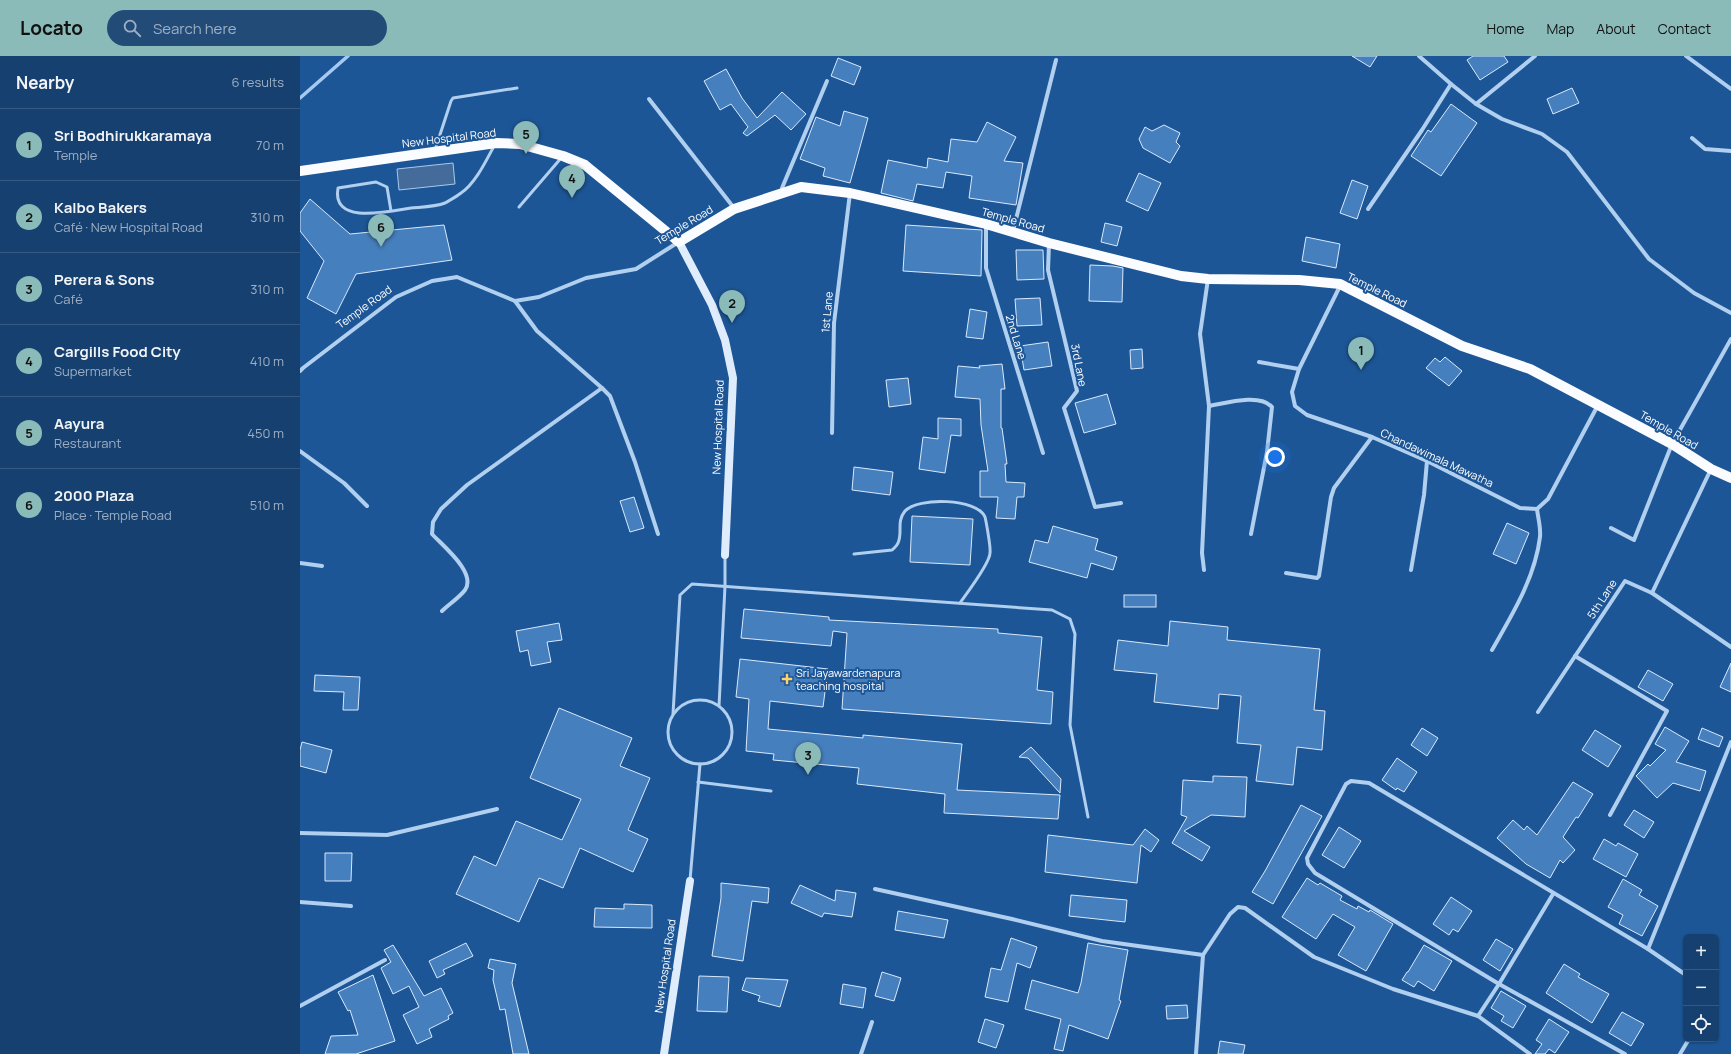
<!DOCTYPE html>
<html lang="en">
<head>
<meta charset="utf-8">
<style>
  :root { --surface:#164070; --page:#234b78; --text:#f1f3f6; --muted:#9eafc3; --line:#355983; --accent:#8bbbb9 }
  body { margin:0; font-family:Manrope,sans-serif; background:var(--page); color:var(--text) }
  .controls { position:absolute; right:12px; bottom:12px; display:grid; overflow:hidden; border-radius:6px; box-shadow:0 1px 3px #0004 }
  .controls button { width:36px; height:36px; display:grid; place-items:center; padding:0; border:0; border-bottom:1px solid var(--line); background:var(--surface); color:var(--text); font:20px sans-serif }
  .you { position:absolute; left:975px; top:401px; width:14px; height:14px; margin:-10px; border:3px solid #fff; border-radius:50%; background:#1a73e8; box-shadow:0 0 0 6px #1a73e833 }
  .badge { display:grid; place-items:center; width:26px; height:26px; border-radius:50%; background:var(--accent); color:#111; font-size:13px; font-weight:700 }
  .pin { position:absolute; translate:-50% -33px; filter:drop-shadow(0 1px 2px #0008) }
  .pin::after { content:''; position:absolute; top:21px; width:14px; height:12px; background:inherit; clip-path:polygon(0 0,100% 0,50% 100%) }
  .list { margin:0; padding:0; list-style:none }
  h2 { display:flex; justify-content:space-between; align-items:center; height:52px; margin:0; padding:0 16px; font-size:17px }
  h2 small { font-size:13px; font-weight:400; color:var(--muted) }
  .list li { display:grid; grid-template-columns:26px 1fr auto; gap:12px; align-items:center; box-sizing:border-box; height:72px; padding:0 16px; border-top:1px solid var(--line) }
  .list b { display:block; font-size:15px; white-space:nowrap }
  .list p { margin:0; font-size:13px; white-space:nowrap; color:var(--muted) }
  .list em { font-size:13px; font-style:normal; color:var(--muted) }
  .icon { flex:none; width:22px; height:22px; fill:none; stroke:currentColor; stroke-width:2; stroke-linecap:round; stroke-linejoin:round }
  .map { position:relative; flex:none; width:1431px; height:998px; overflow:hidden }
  header { display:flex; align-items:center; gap:24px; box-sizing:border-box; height:56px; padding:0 20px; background:var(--accent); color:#111 }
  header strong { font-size:19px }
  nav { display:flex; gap:22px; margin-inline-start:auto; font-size:14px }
  .search { width:280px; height:36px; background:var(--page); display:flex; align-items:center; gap:10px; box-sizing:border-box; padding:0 14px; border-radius:22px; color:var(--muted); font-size:15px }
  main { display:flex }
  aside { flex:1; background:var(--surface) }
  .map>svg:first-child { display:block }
  .water { fill:#446b99; stroke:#a5caf1 }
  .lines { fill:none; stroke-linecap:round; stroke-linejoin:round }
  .stream { stroke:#a5caf1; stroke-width:3.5 }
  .building { fill:#467fbd; stroke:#d8e9fb }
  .lane { stroke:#b1cfef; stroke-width:3 }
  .street { stroke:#b1cfef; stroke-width:4 }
  .secondary { stroke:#dfecfb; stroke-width:8 }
  .primary { stroke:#fafcff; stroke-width:10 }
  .poi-dot { fill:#fed170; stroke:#1d5696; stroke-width:1.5 }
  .labels { text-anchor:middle; stroke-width:4; stroke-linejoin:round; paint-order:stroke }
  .street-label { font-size:11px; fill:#fff; stroke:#1d5696 }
  .poi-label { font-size:11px; fill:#fff; stroke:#1d5696; text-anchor:start }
</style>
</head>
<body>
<header>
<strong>Locato</strong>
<div class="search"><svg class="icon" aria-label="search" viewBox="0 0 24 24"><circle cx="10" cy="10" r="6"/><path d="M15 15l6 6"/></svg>Search here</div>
<nav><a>Home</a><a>Map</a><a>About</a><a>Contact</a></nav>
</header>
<main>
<aside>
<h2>Nearby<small>6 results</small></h2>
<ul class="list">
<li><span class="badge">1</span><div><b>Sri Bodhirukkaramaya</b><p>Temple</p></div><em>70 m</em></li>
<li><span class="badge">2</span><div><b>Kalbo Bakers</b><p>Café · New Hospital Road</p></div><em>310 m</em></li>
<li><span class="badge">3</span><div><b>Perera &amp; Sons</b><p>Café</p></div><em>310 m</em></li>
<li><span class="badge">4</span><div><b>Cargills Food City</b><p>Supermarket</p></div><em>410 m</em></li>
<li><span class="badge">5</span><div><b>Aayura</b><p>Restaurant</p></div><em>450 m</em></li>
<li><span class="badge">6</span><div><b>2000 Plaza</b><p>Place · Temple Road</p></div><em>510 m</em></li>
</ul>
</aside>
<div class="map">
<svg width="1431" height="998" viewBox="0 0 1431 998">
  <rect width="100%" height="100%" fill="#1d5696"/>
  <path class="water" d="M153,107L155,128L99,134L97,113Z"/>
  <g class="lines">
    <path class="stream" d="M0,42L48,0"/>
  </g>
  <g class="building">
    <path d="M1052,0H1077L1070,11Z"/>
    <path d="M1173,0H1204L1208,6L1180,24L1167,4Z"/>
    <path d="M538,2L561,11L554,29L531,20Z"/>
    <path d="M426,13L442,42L457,62L482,36L506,58L491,74L475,59L447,80L443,77L448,71L431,48L420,54L404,25Z"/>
    <path d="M1272,32L1279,47L1253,58L1247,43Z"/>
    <path d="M1151,48L1177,67L1141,120L1111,100L1128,74L1131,76Z"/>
    <path d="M544,55L568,62L550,127L523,120L525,112L500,103L516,61L540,70Z"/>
    <path d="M687,66L716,81L704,105L723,107L716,149L669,142L672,120L646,116L643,132L617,128L613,145L581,137L588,104L627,112L628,102L648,106L651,83L677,86Z"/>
    <path d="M864,69L880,77L876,86L880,90L870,107L843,92L839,83L845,71L852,75Z"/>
    <path d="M839,117L861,127L848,155L826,145Z"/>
    <path d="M1052,124L1068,130L1057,163L1040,157Z"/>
    <path d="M10,143L50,178L144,169L152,204L56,218L36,258L7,242L24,205L0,175V157Z"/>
    <path d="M805,167L822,171L817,190L801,186Z"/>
    <path d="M606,169L682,174L681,220L603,215Z"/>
    <path d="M1006,181L1040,188L1036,212L1002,205Z"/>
    <path d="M716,194H743L744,223L717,224Z"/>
    <path d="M790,209L813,210L823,212L822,246L789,245Z"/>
    <path d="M740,242L742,269L717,270L715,243Z"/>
    <path d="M670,253L687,256L683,283L666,281Z"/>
    <path d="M748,286L752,310L724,314L720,290Z"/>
    <path d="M842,293L843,312L831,313L830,294Z"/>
    <path d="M1145,301L1162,315L1149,330L1126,312L1135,302L1140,306Z"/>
    <path d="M702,308L705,333H701V372H702L707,408H705L706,426L725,427L724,441H717L715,463L696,462L698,441H680V415H688L681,369L680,343L655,341L658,310L680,312L679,310Z"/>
    <path d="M608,322L611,348L589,351L586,324Z"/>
    <path d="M807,338L816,368L784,377L775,347Z"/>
    <path d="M638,362L661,363V380L651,379L645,417L619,413L623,381L638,383Z"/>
    <path d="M554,411L593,416L590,439L552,434Z"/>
    <path d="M334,441L344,472L330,476L320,445Z"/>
    <path d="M612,460L673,463L670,509L610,506Z"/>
    <path d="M1207,467L1229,477L1216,508L1193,498Z"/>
    <path d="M753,470L798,483L795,494L817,501L813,514L791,507L787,522L729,506L735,484L748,487Z"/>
    <rect x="824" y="539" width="32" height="12"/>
    <path d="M444,553L529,561V564L698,573V577L742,581L737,634L753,636L751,668L542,653L547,577L533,575L531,590L441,582Z"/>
    <path d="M870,565L928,571L927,584L1020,593L1014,654L1025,655L1022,694L997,691L993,729L956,725L961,689L937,687L941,640L919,638L918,653L854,646L857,618L814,614L818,584L868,590Z"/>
    <path d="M259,567L262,584L247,586L251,606L231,610L228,594L220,596L216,575Z"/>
    <path d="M440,603L528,613L523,651L470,645L468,673L563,682V679L662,688L657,734L760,739L758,763L644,757L645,738L557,728L559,712L473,704L474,698L446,695L449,643L436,641Z"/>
    <path d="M1431,607V636L1420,631Z"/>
    <path d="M1348,614L1373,628L1363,645L1338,631Z"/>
    <path d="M15,619L60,621L58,654H43L44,636L14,635Z"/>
    <path d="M259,652L332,682L320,710L350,722L328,774L348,783L333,816L280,792L263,832L239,822L219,866L156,838L174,800L196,810L216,765L262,784L281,743L230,722Z"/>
    <path d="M1365,671L1389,685L1376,706L1406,715L1400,735L1373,727L1357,742L1336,720L1348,708L1350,710L1366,694L1355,688Z"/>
    <path d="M1122,672L1138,682L1127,700L1111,689Z"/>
    <path d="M1402,672L1423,681L1419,691L1398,683Z"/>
    <path d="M1295,674L1321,690L1308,711L1282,694Z"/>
    <path d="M2,686L32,694L26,717L0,710V694Z"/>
    <path d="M731,691L761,723L760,737L728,702L719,701Z"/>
    <path d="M1097,702L1117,716L1104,736L1097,732L1096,734L1082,724Z"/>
    <path d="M913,720L947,721L945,761L911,759L884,775L910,791L902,805L872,787L887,761L881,759L883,724L913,726Z"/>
    <path d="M1273,726L1293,738L1278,762L1276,761L1263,781L1275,794L1263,807L1260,804L1250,822L1226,808L1197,782L1213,764L1224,774L1227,770L1237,779Z"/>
    <path d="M1001,749L1022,760L973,848L952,836L965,815Z"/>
    <path d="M1334,754L1354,766L1344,782L1324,769Z"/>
    <path d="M1039,771L1061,785L1044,812L1022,799Z"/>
    <path d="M845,773L859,784L851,796L841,789L837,827L745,816L748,779L833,789Z"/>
    <path d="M1304,783L1316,790L1318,787L1338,798L1326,821L1293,803Z"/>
    <path d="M25,797H52L51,825H25Z"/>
    <path d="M1007,822L1018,829L1020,827L1042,840L1040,844L1057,853L1058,850L1069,856L1070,854L1093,868L1066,915L1038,899L1055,871L1033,858L1016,883L982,861Z"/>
    <path d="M1323,823L1342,834L1339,839L1358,850L1342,880L1319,868L1323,859L1308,851Z"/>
    <path d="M421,827L469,832L468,847L452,845L443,905L412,900L421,842Z"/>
    <path d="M500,829L535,845L536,834L556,837L552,861L524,857L522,861L491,847Z"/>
    <path d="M771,839L827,844L825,866L769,860Z"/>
    <path d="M1151,841L1172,855L1158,876L1153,873L1149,879L1133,868Z"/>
    <path d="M324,848L352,849V872L294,871L295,852L324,853Z"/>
    <path d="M598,855L648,864L644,882L595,874Z"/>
    <path d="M711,882L737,891L730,912L717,907L708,946L685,941L691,912L701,914Z"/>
    <path d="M1196,883L1213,893L1200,915L1183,904Z"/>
    <path d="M166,887L173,900L143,914L145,918L137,922L129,905Z"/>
    <path d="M788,887L828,894L819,944L821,945L808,983L769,969L763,995L754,993L761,963L725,953L732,924L778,937L781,927Z"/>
    <path d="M93,889L124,940L141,932L153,957L148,960L149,963L129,973L132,981L117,988L103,959L119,951L109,930L93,938L81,912L91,906L84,894Z"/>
    <path d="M1124,889L1152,905L1134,935L1118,925L1114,931L1102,924L1107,916H1108Z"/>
    <path d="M190,903L216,908L212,927L229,998H213L205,953L200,954L193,924L194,914L188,912Z"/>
    <path d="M1264,908L1280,918L1278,921L1309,938L1292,967L1246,937Z"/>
    <path d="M582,916L601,922L594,945L575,940Z"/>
    <path d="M73,919L95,985L56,998H25L31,980L58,979L50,954L48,955L38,936Z"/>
    <path d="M399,920L429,921L427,956L397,955Z"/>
    <path d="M446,922L488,924L480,951L458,945L460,940L442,934Z"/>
    <path d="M543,928L566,932L563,952L540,948Z"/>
    <path d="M1201,935L1226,950L1213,972L1201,965L1204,960L1191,952Z"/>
    <path d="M887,949L888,962L867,963L866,950Z"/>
    <path d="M1322,956L1344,968L1331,990L1309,977Z"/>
    <path d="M685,963L704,969L696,992L678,986Z"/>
    <path d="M1249,963L1269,976L1255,997L1249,993L1245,998H1235L1242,988L1236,984Z"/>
    <path d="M920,985L945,989L943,998H918Z"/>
  </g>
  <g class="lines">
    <g class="lane">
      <path d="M135,94L151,45L153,42L217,32"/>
      <path d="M219,151L262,101"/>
      <path d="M91,155L87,131L76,126L38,132C31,170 91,155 111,152C122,151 135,151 145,147C150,144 156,141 161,137C175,128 186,105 194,90"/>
      <path d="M554,498L592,494C594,492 597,490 598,487C603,476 596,466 605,455C618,441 677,442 685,461C686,465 691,492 690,497C690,507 667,537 660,547"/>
      <circle cx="400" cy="676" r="32"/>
      <path d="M419,650L425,530V499"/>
      <path d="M373,658L380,539L392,528L752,554L770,563L775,578L770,669L788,761"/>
      <path d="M398,726L471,735"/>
      <path d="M390,824L400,708"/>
    </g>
    <g class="street">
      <path d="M1119,0L1151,28L1176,48L1202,63L1242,78L1267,96L1349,203L1394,237L1431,257"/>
      <path d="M1386,0L1431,33"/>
      <path d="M349,43L434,152"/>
      <path d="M1176,48L1235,0"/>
      <path d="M1392,82L1405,93L1431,95"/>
      <path d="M483,136L482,132L527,25"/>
      <path d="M1068,153L1122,74L1151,28"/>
      <path d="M686,169V212L743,397"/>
      <path d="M713,175L756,4"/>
      <path d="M749,188L748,214L777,335L764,352L795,451L821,447"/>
      <path d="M1040,230L999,313L992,336L995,350L1007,359L1072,381L1127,405L1220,452L1237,453L1248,443L1298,349"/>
      <path d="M959,306L999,313"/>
      <path d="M0,315L3,312L96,241L132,225L157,221L215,245L239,241L286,222L336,213L377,187"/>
      <path d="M302,332L310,340L335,406L358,478"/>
      <path d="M909,350C926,347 960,337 972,351L967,396L951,478"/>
      <path d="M532,377L534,267L550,137"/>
      <path d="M0,395L44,427L67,450"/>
      <path d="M1311,472L1334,484L1372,388L1431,283"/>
      <path d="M0,507L22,510"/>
      <path d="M904,514L902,497L909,350L900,278L908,223"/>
      <path d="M1111,514L1124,439L1127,405"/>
      <path d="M986,517L1017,522L1019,520L1031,441L1034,432L1072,381"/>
      <path d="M1352,537L1411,413"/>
      <path d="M142,555C149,548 159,542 165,534C177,517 143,490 132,478L133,466L141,453L167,429L302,332L237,275L215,245"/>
      <path d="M1192,594C1212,559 1235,522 1240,481C1241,472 1238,462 1237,453"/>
      <path d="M1275,600L1367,655L1310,759"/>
      <path d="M1238,656L1325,525L1352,537L1431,591"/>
      <path d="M0,777L87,779L197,753"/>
      <path d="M575,833L712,863L802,885L903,899"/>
      <path d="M0,846L51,850"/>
      <path d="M1348,893L1431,686"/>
      <path d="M0,950L85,904"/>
      <path d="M1178,960L1199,928L1253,838"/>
      <path d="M561,998L572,966"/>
      <path d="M896,998L903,899L930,858L938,851L945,852L1014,901L1093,933L1178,960L1230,998"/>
      <path d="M1325,998L1199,928L1015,817L1008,808L1007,802L1046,728L1051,725L1069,727L1348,893L1386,919"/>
      <path d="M1380,998L1389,983"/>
    </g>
    <g class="secondary">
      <path d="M379,186L412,249L425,284L433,322L425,499"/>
      <path d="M364,998L390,825"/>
    </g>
    <path class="primary" d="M0,115L196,87L220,88L263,100L285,109L379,186L434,153L501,131L550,137L686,168L749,187L881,220L908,223L999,224L1040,228L1162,290L1230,313L1372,388L1411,413L1431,422"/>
  </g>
  <path class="poi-dot" d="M485 617h4v4h4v4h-4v4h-4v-4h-4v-4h4z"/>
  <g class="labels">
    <g class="street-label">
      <text transform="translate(149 82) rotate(-7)" y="4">New Hospital Road</text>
      <text transform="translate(713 164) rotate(16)" y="4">Temple Road</text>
      <text transform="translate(384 169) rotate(-31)" y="4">Temple Road</text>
      <text transform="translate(1077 234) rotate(26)" y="4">Temple Road</text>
      <text transform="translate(64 251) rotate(-36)" y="4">Temple Road</text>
      <text transform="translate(527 256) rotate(-85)" y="4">1st Lane</text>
      <text transform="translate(716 281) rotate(73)" y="4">2nd Lane</text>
      <text transform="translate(779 309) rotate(79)" y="4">3rd Lane</text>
      <text transform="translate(418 371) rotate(-88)" y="4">New Hospital Road</text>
      <text transform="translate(1369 374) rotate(30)" y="4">Temple Road</text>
      <text transform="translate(1137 402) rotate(25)" y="4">Chandawimala Mawatha</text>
      <text transform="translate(1302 543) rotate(-57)" y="4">5th Lane</text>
      <text transform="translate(365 910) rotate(-82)" y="4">New Hospital Road</text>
    </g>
    <g class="poi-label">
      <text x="496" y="621">Sri Jayawardenapura<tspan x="496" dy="13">teaching hospital</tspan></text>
    </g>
  </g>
</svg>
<div class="controls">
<button>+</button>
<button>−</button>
<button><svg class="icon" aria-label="locate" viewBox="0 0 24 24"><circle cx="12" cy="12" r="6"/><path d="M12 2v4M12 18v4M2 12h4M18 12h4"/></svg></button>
</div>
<div class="you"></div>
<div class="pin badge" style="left:1061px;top:314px">1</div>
<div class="pin badge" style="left:432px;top:267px">2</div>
<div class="pin badge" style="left:508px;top:719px">3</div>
<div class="pin badge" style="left:272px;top:142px">4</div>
<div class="pin badge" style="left:226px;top:98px">5</div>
<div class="pin badge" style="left:81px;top:191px">6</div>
</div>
</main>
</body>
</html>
